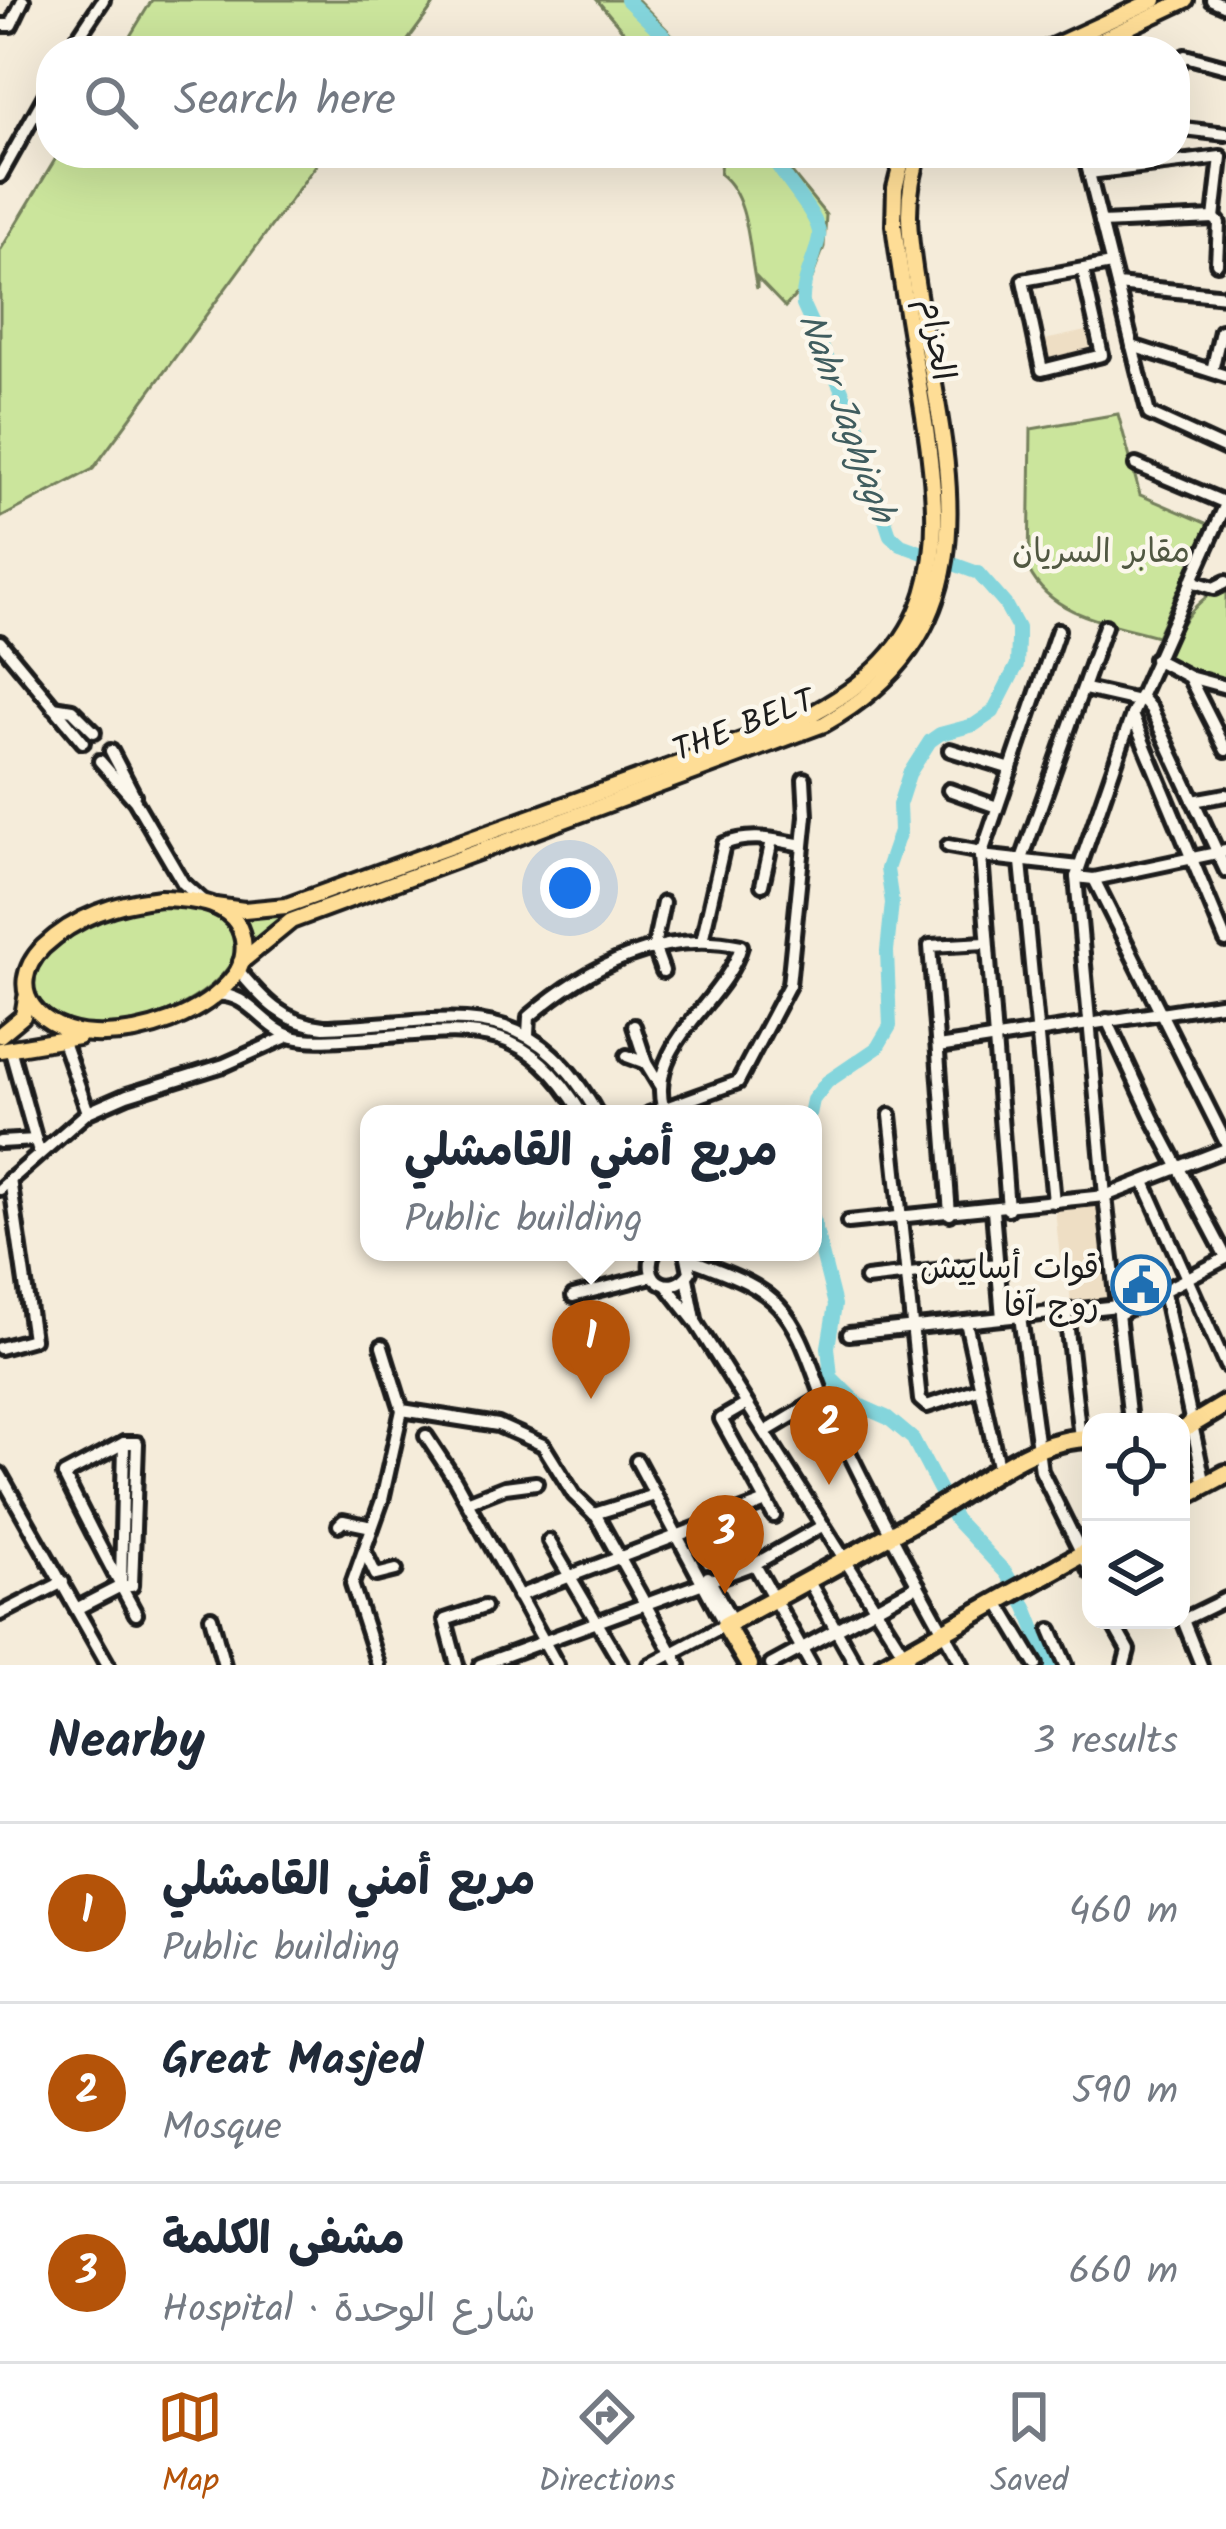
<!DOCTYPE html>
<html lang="en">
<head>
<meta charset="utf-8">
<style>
  :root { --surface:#fff; --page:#f6f6f7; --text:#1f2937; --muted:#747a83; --line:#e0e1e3; --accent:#b45309 }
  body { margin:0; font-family:Kalam,"Playpen Sans Arabic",sans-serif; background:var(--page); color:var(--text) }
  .controls { position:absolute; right:36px; bottom:36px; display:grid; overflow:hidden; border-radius:24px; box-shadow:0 12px 48px #0002 }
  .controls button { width:108px; height:108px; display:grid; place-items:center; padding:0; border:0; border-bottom:3px solid var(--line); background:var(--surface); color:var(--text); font:60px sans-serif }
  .you { position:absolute; left:570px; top:888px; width:42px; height:42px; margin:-30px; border:9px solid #fff; border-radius:50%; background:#1a73e8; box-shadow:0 0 0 18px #1a73e833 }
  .badge { display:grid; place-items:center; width:78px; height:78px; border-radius:50%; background:var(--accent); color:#fff; font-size:39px; font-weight:700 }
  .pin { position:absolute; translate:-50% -99px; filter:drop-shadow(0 3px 6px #0008) }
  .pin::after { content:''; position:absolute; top:63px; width:42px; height:36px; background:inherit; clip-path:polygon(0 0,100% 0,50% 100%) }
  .popup { position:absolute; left:360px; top:1105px; width:462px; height:156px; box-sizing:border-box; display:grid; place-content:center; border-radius:24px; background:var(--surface); filter:drop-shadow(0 3px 9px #0005); font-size:39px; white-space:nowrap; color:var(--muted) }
  .popup b { font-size:45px; color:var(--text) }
  .popup::after { content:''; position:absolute; left:50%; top:100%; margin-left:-24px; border:24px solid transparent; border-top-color:var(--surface) }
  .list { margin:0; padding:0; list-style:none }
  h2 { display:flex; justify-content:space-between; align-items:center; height:156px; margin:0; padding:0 48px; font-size:51px }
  h2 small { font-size:39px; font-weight:400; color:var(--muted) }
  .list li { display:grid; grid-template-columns:78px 1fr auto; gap:36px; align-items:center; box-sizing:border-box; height:180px; padding:0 48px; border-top:3px solid var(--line) }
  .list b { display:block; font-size:45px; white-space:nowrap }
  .list p { margin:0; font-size:39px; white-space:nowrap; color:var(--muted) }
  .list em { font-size:39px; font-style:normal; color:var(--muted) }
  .icon { flex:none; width:66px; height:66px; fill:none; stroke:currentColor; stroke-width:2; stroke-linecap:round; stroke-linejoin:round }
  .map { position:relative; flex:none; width:1226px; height:1665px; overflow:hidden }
  .search { position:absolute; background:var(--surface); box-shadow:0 12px 48px #0002; left:36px; right:36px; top:36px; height:132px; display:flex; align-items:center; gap:30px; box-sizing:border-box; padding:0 42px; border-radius:48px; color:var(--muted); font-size:45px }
  .sheet { height:696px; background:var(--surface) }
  nav { display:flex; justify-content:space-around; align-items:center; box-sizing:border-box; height:168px; border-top:3px solid var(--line); background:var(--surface); font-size:33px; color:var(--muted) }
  nav a { display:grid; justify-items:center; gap:6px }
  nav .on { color:var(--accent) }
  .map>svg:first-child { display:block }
  .built { fill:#eedec4 }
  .green { fill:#cbe59c; stroke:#74805c; stroke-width:3 }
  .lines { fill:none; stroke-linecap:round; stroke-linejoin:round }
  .river { stroke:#84d5dc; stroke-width:14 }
  .minor-tunnel { stroke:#cac2b4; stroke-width:10; stroke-dasharray:10 5; stroke-linecap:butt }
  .minor-casing { stroke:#1c1c1c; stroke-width:20 }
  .major-casing { stroke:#1c1c1c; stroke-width:22 }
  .highway-casing { stroke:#1c1c1c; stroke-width:26 }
  .minor { stroke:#fbf7ec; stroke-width:10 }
  .major { stroke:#fedd96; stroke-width:14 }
  .highway { stroke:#fedd96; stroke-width:16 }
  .labels { text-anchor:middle; stroke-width:9; stroke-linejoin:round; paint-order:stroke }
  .street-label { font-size:33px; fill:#1c1c1c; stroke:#fbf7ec }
  .park-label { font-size:33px; fill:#515842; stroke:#fbf7ec }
  .poi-label { font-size:33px; fill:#1c1c1c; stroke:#fbf7ec; text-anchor:end }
  .water-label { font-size:36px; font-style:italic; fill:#405d5f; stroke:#fbf7ec }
</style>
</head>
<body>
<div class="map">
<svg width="1226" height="1665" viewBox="0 0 1226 1665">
  <rect width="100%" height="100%" fill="#f5ecda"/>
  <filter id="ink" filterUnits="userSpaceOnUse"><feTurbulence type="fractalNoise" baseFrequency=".00833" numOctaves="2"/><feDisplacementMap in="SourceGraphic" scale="24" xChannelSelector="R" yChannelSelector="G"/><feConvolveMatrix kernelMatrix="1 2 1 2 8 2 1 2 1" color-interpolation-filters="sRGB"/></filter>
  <g filter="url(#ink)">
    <g class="built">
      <path d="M1090,330L1094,348L1044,359L1040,341Z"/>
      <path d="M1095,1204L1100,1208L1108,1303L1071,1307L1068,1269H1061L1055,1209Z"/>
    </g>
    <g class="green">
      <path d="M152,0H428L433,6L400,51H121Z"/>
      <path d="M597,0H638L688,51H640Z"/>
      <path d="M59,153H325L93,469L0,518V251Z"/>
      <path d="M721,153H776L826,215L824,247L806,294L795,296L785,307L757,278V289C748,253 751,198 720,174Z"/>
      <path d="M1118,414L1140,495L1208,524L1157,636C1112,623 1052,617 1029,570L1031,429Z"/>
      <path d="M936,573H939L890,669L823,719L286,917L253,941L249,940L241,921L245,916L286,912L835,708L869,683L894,658Z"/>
      <path d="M1226,587V682L1162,659C1177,630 1194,597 1226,587Z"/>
      <path d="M161,905C322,911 196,1034 89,1026C71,1025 50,1022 39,1006C0,947 122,909 161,905Z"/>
    </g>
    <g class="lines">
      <g class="river">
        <path d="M627,0L680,51"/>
        <path d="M770,153C780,176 822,217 819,237C815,261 801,280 803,305L858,426L864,458L890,535L901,545L978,573L1005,604L1018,628V640L1017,665L993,712L974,725L940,734L930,741L909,774L899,805L900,831L887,869L892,903L887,951L890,1026L877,1048L827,1082L813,1100L810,1114"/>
        <path d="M813,1218L835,1305L828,1347L831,1377L859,1405L888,1418L913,1439L955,1519L1006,1573L1026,1607L1049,1665"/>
      </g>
      <g class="minor-tunnel">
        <path d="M94,732L111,751"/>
        <path d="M83,742L100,761"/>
      </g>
      <defs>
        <g id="minor">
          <path d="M1212,0L1226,6"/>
          <path d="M0,25H11L23,0"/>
          <path d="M69,51L103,0"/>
          <path d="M1175,68L1185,56L1226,67"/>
          <path d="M1175,128L1226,134"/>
          <path d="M1084,153L1149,414L1226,449"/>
          <path d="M1089,173L1221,157L1214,218L1101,223"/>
          <path d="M0,176L51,85"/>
          <path d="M1214,218L1219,223L1217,263"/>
          <path d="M1083,270L1102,355L1042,370L1023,280L1111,264"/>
          <path d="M1117,285L1226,296"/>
          <path d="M1132,346L1226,376"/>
          <path d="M1212,371L1221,331"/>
          <path d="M1136,465L1226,503"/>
          <path d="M1191,581L1214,588L1226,582"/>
          <path d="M0,642L83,742"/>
          <path d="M1155,659L1189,677L1226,750"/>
          <path d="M1189,677L1226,687"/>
          <path d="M1085,689L1138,701"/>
          <path d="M1140,696L1151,709L1226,871"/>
          <path d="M53,707L72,710L94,732"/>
          <path d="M1132,715L1226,941"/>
          <path d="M950,750L1011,769"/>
          <path d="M111,751L134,795"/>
          <path d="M100,761L135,801L183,883L204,902"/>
          <path d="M949,790L997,807"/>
          <path d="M1193,801L1226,795"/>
          <path d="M948,846L982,852"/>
          <path d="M981,856L1079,867"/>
          <path d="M1076,877L1094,879L1226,851"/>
          <path d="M1094,879L1226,1143"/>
          <path d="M762,885L772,840"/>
          <path d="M702,941L724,844C752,833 774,840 803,845"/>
          <path d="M238,970C263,1000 283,1023 324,1027C447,1024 526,986 597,1114"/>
          <path d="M663,971L654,946L663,903"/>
          <path d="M215,995C248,991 263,1028 293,1037C314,1042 337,1039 358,1038C463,1032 520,1011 582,1114"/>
          <path d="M1107,1020L1153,1119L1226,1257"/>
          <path d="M634,1026L646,1063L660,1086"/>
          <path d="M528,1034L529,1017C588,966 662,929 741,946C726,1001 647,1042 663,1107"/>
          <path d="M62,1039L88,1112"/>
          <path d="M938,1047L1226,1003"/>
          <path d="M10,1048L39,1152"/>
          <path d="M627,1056L646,1063"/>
          <path d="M649,1114L738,1082L789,985L806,816L804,779"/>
          <path d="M890,1115L920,1400L927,1406L978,1389"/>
          <path d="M0,1142L36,1140"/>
          <path d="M1145,1184L1226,1366"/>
          <path d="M0,1189L88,1112L127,1095L224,1065L289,1036"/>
          <path d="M1054,1202L1021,862L1105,626"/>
          <path d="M1008,1209L981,856L1058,630"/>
          <path d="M993,1210L1002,1318"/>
          <path d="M950,1214L930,946L986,943"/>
          <path d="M848,1222L1105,1196L1226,1149"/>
          <path d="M654,1252C640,1281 673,1298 690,1272L686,1252"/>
          <path d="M690,1259C721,1272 756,1281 779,1306C806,1335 813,1378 830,1413C871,1499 915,1582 962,1665"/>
          <path d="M687,1278L695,1319"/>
          <path d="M866,1279L998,1264"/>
          <path d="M667,1286L696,1323L911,1665"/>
          <path d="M1164,1293L1205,1485"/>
          <path d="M573,1296L652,1276"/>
          <path d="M1066,1312L1080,1438"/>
          <path d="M1119,1314L1226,1258"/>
          <path d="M1020,1316L1041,1471L1091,1572"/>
          <path d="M966,1322L999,1471"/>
          <path d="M849,1334L1118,1306"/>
          <path d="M382,1346L402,1410L498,1425L543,1445L574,1495L597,1517L679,1665"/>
          <path d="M0,1348L33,1339L10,1179"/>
          <path d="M745,1405L721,1419L774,1516"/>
          <path d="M1130,1422L1105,1196L1076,877L1132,715L1226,504"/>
          <path d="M765,1432L822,1398"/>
          <path d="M426,1436L455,1480L557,1665"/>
          <path d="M637,1461L725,1625L650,1665"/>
          <path d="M0,1474L108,1665"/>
          <path d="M467,1502L505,1487L536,1483"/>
          <path d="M594,1514L655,1495"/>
          <path d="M727,1515L811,1665"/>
          <path d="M339,1525L343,1521L372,1527"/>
          <path d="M549,1541L622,1665"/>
          <path d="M364,1550L376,1575L396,1570"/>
          <path d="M708,1577L734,1624"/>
          <path d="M808,1580L856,1665"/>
          <path d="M121,1583L124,1443"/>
          <path d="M518,1596L766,1502"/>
          <path d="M997,1600L1036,1665"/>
          <path d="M78,1608L121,1586H132L137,1443H124L64,1475C87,1522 111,1568 136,1614"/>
          <path d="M0,1614L63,1582"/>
          <path d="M1181,1615L1201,1665"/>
          <path d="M211,1617L224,1665"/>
          <path d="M1111,1620L1128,1650L1124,1665"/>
          <path d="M1183,1620L1226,1599"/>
          <path d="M1051,1630L1066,1665"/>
          <path d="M378,1665L352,1584L382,1500L402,1410"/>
          <path d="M457,1665L445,1620L484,1607"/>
          <path d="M480,1665L755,1564L822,1526"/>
          <path d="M771,1665L918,1585"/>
        </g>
        <g id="major">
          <path d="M1043,51L1154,0"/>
          <path d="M1078,51L1186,0"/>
          <path d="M160,898C192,899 237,901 243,940C245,952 242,966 235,975C204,1016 142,1036 93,1034C43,1032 0,992 43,947C76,916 116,903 160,898Z"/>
          <path d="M215,906L244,910L286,906L802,719C943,648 946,556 924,416C914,352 902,289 894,225L895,188L904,153"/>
          <path d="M241,962L291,921L824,724C1005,622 943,455 917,288C910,242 902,198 920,153"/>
          <path d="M0,1035L23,1016L26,998"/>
          <path d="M0,1050L78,1037"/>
        </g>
        <g id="highway">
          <path d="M1181,1431L1226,1404"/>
          <path d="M1181,1498L1226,1474"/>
          <path d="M749,1665L725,1625C795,1588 863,1550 931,1512C982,1483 1032,1438 1091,1438"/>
          <path d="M884,1665L1091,1549"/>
        </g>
      </defs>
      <use href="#minor" class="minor-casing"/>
      <use href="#major" class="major-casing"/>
      <use href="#highway" class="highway-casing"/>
      <use href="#minor" class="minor"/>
      <use href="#major" class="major"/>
      <use href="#highway" class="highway"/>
    </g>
  </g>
  <defs>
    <symbol id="civic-ring" viewBox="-11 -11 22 22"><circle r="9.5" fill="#fbf7ec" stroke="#1f6fb2" stroke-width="1.5"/><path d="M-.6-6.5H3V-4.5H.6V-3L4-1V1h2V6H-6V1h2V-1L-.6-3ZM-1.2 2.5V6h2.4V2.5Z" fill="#1f6fb2"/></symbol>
  </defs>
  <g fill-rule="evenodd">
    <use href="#civic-ring" x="1108" y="1252" width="66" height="66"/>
  </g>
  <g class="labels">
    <g class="street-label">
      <text transform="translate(939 339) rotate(81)" y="12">الحزام</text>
      <text transform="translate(743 724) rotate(-21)" y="12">THE BELT</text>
    </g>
    <g class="park-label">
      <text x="1101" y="562">مقابر السريان</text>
    </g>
    <g class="poi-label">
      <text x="1099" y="1278">قوات أساييش<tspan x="1099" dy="38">روج آفا</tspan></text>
    </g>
    <g class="water-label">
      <text transform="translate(848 417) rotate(70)" y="13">Nahr Jaghjagh</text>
    </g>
  </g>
</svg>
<div class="controls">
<button><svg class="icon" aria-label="locate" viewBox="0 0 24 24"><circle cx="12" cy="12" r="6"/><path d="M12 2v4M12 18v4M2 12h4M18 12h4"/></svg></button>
<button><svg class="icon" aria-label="layers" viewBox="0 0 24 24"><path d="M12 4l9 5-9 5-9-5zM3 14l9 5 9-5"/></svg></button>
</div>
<div class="you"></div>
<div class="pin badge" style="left:591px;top:1399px">1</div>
<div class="popup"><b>مربع أمني القامشلي</b>Public building</div>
<div class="pin badge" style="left:829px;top:1485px">2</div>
<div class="pin badge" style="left:725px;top:1594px">3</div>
<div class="search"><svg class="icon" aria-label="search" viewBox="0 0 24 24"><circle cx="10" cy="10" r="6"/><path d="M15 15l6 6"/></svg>Search here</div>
</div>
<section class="sheet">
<h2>Nearby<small>3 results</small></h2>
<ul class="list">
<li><span class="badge">1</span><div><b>مربع أمني القامشلي</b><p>Public building</p></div><em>460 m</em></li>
<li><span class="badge">2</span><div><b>Great Masjed</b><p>Mosque</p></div><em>590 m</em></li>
<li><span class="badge">3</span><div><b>مشفى الكلمة</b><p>Hospital · شارع الوحدة</p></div><em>660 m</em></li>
</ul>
</section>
<nav>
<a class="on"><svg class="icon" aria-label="map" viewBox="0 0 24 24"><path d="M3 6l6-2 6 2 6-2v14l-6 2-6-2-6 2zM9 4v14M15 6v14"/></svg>Map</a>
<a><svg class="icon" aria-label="directions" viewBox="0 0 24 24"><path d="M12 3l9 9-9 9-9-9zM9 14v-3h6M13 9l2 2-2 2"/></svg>Directions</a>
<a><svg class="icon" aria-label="saved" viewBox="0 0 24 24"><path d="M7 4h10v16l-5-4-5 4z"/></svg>Saved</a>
</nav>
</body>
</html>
